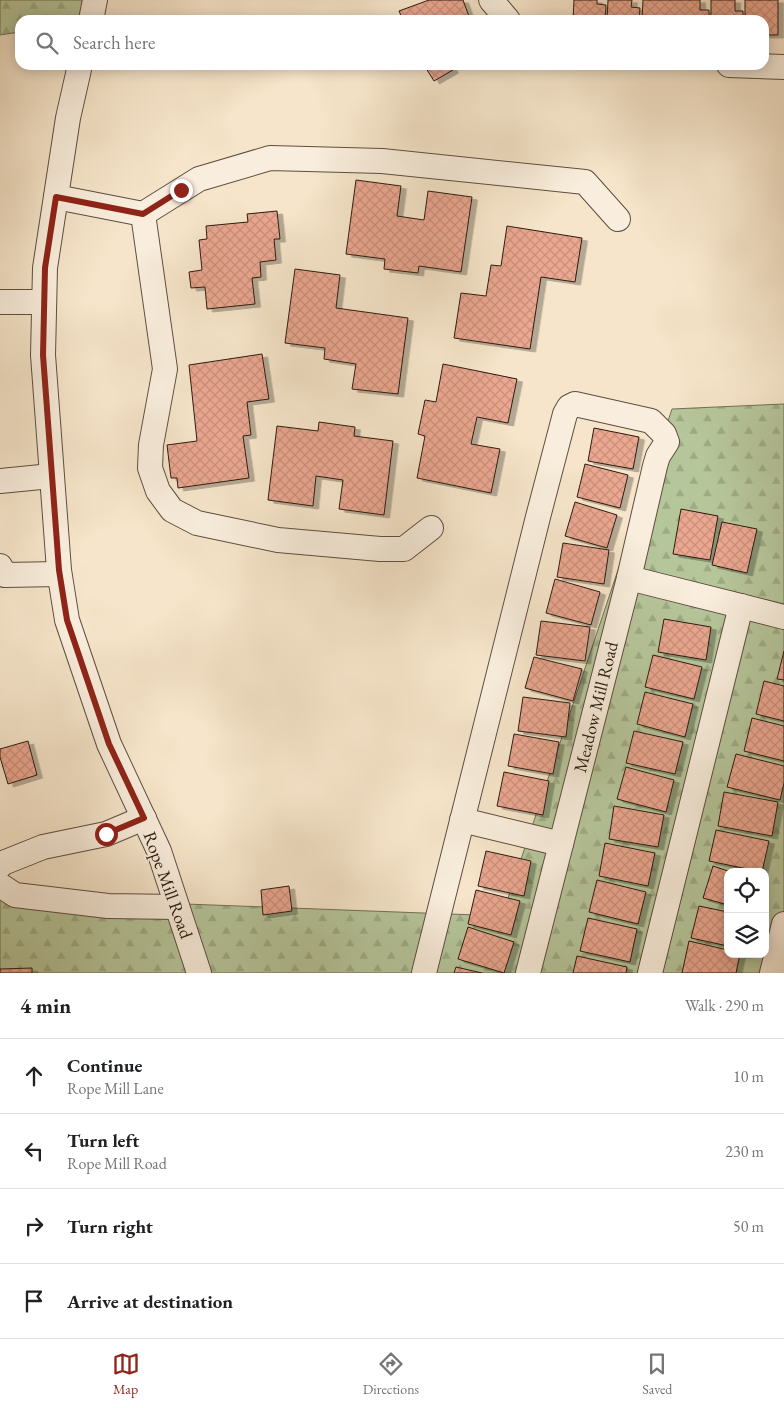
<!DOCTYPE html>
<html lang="en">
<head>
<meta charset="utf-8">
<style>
  :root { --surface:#fff; --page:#f6f6f6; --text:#202124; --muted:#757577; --line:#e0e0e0; --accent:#8f2418 }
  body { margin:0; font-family:"EB Garamond",serif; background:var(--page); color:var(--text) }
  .controls { position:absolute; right:15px; bottom:15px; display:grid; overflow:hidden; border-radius:10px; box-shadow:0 2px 12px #0003 }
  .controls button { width:45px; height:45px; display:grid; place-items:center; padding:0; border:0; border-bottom:1px solid var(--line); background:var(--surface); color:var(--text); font:25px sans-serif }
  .stop { position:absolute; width:15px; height:15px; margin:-11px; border:4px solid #8f2418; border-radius:50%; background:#fff }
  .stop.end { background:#8f2418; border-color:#fff; box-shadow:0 1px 5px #0008 }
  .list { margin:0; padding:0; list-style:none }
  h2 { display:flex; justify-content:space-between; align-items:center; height:65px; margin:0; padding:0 20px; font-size:21px }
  h2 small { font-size:16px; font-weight:400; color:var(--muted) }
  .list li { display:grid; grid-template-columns:32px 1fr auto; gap:15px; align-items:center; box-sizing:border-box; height:75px; padding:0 20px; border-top:1px solid var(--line) }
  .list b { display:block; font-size:19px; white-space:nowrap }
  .list p { margin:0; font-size:16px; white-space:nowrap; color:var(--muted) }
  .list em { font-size:16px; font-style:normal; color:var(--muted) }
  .icon { flex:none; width:28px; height:28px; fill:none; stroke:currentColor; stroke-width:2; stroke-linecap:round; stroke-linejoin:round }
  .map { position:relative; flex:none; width:784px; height:973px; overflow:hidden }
  .search { position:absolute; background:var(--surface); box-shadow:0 2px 12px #0003; left:15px; right:15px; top:15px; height:55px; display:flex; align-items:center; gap:12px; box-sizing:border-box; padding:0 18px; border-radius:15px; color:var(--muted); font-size:19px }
  .sheet { height:365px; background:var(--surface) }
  nav { display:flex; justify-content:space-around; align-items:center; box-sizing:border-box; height:70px; border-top:1px solid var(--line); background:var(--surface); font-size:14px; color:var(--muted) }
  nav a { display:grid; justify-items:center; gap:2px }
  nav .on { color:var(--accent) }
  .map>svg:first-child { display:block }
  .forest { fill:url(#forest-firs); stroke:#707056; fill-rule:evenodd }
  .building { fill:url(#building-cross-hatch); stroke:#2b1b10; filter:url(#shadow) }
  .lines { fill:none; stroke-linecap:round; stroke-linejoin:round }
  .minor-casing { stroke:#5e4e3e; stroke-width:26 }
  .minor { stroke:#f9eedd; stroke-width:24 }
  .route { stroke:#8f2418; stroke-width:6 }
  .labels { text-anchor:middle; stroke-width:4; stroke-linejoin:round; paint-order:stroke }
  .street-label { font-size:18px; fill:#2b1b10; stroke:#f9eedd }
</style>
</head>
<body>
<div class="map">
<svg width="784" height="973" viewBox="0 0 784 973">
  <defs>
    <pattern id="forest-firs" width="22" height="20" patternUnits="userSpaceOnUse" patternTransform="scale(1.25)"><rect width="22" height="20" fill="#b6c69b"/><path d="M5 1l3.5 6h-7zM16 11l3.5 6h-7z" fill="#9daa84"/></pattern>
    <pattern id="building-cross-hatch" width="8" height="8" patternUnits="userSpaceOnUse" patternTransform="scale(1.25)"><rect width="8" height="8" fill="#eba790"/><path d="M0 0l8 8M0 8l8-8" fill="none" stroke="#ca8f7b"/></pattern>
    <filter id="shadow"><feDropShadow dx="5.5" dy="3" stdDeviation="0" flood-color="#0004"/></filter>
  </defs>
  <rect width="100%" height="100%" fill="#f6e5ca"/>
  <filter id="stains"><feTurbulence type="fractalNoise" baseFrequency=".004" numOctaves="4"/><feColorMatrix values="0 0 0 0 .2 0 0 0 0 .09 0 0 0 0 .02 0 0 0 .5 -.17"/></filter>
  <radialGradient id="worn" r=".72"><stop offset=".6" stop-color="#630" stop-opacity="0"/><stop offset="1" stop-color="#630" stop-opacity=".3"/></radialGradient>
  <g class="forest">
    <path d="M0,0H89L80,20H20V32L0,35Z"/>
    <path d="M784,404V973H0V897L502,916L672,409ZM728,872H765V954H728Z"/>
  </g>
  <g class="building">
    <path d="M429,0H463L470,19L403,20L399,11Z"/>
    <path d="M574,0H597V4L606,5L605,20H573Z"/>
    <path d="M608,0H632L631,7L640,8L639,20H607Z"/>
    <path d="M643,0H700V10H709V20H642Z"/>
    <path d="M711,0H735V11H743V20H711Z"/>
    <path d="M745,0H778V35H764V20H745Z"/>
    <path d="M424,65H450L453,70L434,81Z"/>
    <path d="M356,180L401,186L397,216L424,220L428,191L472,197L461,272L419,266L418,273L384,269L385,259L346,254Z"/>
    <path d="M277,211L280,239H274L276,260L260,262L261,277L252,278L255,304L207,309L205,287L191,288L189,272L202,270L199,240L207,239L206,226L248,222L247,214Z"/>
    <path d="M507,226L582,238L575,282L541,277L530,349L454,338L461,293L486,296L491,265L501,266Z"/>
    <path d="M295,269L340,275L336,308L408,318L398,394L352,389L356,364L324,359L325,348L285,343Z"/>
    <path d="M262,354L269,399L247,402L251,435L243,436L249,478L178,488L177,478H171L167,445L197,441L189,365Z"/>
    <path d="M443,364L517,379L508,423L477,417L471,444L500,449L491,493L417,478L425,436L418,434L425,400L436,402Z"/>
    <path d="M319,422L355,427L354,436L393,441L384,515L339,509L343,480L316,476L313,506L268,500L277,426L318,431Z"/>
    <path d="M594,428L639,437L633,469L588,461Z"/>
    <path d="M585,464L628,475L620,508L577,497Z"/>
    <path d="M575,502L617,515L607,548L565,536Z"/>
    <path d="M681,509L718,516L710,560L673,554Z"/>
    <path d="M722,522L757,529L747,573L712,565Z"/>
    <path d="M563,543L609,550L604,584L557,577Z"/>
    <path d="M555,579L600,592L591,625L546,613Z"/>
    <path d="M664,619L711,627L706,660L658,652Z"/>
    <path d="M541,621L590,627L585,661L536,655Z"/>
    <path d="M784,651V680L777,679Z"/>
    <path d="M653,655L702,667L694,699L645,687Z"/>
    <path d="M534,657L582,669L573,701L525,688Z"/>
    <path d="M764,681L784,686V721L756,714Z"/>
    <path d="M645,692L693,704L685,737L637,724Z"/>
    <path d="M523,697L570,703L566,737L518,731Z"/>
    <path d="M752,718L784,726V761L744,751Z"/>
    <path d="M634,731L683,742L675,774L626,763Z"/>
    <path d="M514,734L559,742L553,774L508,766Z"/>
    <path d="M28,741L37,775L8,784L0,757V749Z"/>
    <path d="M736,754L784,766V783L780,800L727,787Z"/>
    <path d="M626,767L674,780L666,812L617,799Z"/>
    <path d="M504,772L549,781L543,815L497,806Z"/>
    <path d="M724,792L778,802L772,836L718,826Z"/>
    <path d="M614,806L664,815L658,847L609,839Z"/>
    <path d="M716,830L769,841L762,872L709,861Z"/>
    <path d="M605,843L655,853L648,886L599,876Z"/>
    <path d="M486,851L531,861L524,896L478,886Z"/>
    <path d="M713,866L731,872H728V905L703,898Z"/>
    <path d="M597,880L646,892L638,924L589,912Z"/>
    <path d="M289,886L292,911L263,915L261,890Z"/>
    <path d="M476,890L520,901L511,935L468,924Z"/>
    <path d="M699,906L728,912V946L691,938Z"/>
    <path d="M588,918L637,929L630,962L580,951Z"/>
    <path d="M468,927L514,942L504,973L458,959Z"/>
    <path d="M689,941L728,950V954H740L736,973H682Z"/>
    <path d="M577,956L627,967L626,973H573Z"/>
    <path d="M456,967L482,973H454Z"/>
    <path d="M32,968V973H0V969Z"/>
  </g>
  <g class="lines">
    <defs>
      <g id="minor">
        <path d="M491,0L508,20"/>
        <path d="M91,20L95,0"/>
        <path d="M80,65L68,118L45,268L43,355L59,570L67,620L109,744L159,851L199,973"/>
        <path d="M729,65L784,67"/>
        <path d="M56,197L143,214L199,179L270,158L382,161L585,182L618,219"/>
        <path d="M143,214L165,369L151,445L150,468L158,491L172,510L197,523L278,540L380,549H404L431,528"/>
        <path d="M0,302H44"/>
        <path d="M0,481L51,476"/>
        <path d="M0,566L5,575L59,574"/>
        <path d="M629,578L784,617"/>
        <path d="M462,820L561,844"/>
        <path d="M0,866L3,863L43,847L106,834L144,818"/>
        <path d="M0,885L15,895L108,906L177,907"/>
        <path d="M424,973L538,517L565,414L569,407L575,404L651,421L664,434L667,442L658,456L655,466L629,578L528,973"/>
        <path d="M650,973L741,606"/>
        <path d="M772,973L784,924"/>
      </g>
    </defs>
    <use href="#minor" class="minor-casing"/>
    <use href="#minor" class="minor"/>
  </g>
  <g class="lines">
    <path class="route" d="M106,834L144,818L109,744L67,620L59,570L43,355L45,268L56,197L143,214L181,190"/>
  </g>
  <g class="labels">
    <g class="street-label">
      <text transform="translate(596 707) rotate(-76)" y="6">Meadow Mill Road</text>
      <text transform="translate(168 885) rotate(70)" y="6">Rope Mill Road</text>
    </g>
  </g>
  <rect width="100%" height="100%" filter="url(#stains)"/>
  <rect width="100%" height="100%" fill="url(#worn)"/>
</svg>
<div class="controls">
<button><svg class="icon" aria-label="locate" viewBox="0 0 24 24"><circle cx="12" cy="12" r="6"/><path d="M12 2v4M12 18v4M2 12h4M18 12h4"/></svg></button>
<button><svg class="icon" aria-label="layers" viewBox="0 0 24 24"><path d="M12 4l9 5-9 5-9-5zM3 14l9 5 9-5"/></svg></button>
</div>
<div class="stop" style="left:106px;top:834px"></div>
<div class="stop end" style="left:181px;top:190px"></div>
<div class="search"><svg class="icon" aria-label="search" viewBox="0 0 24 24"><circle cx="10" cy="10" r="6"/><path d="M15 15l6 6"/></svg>Search here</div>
</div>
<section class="sheet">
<h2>4 min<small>Walk · 290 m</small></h2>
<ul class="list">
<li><svg class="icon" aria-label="ahead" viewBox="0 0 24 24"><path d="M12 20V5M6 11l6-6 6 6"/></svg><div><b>Continue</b><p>Rope Mill Lane</p></div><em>10 m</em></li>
<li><svg class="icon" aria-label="left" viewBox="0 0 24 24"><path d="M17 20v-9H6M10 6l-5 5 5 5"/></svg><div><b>Turn left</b><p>Rope Mill Road</p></div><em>230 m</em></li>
<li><svg class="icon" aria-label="right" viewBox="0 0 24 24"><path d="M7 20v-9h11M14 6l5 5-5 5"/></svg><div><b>Turn right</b></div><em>50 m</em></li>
<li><svg class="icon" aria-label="arrive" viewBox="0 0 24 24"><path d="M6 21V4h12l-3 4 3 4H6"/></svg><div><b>Arrive at destination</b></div></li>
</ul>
</section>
<nav>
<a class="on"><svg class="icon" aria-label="map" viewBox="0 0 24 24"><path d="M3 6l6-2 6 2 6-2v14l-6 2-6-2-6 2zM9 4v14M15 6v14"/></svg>Map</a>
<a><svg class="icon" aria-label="directions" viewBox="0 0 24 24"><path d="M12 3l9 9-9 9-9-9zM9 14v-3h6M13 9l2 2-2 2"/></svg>Directions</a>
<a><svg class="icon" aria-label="saved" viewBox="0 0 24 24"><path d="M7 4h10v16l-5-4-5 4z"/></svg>Saved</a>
</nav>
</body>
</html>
